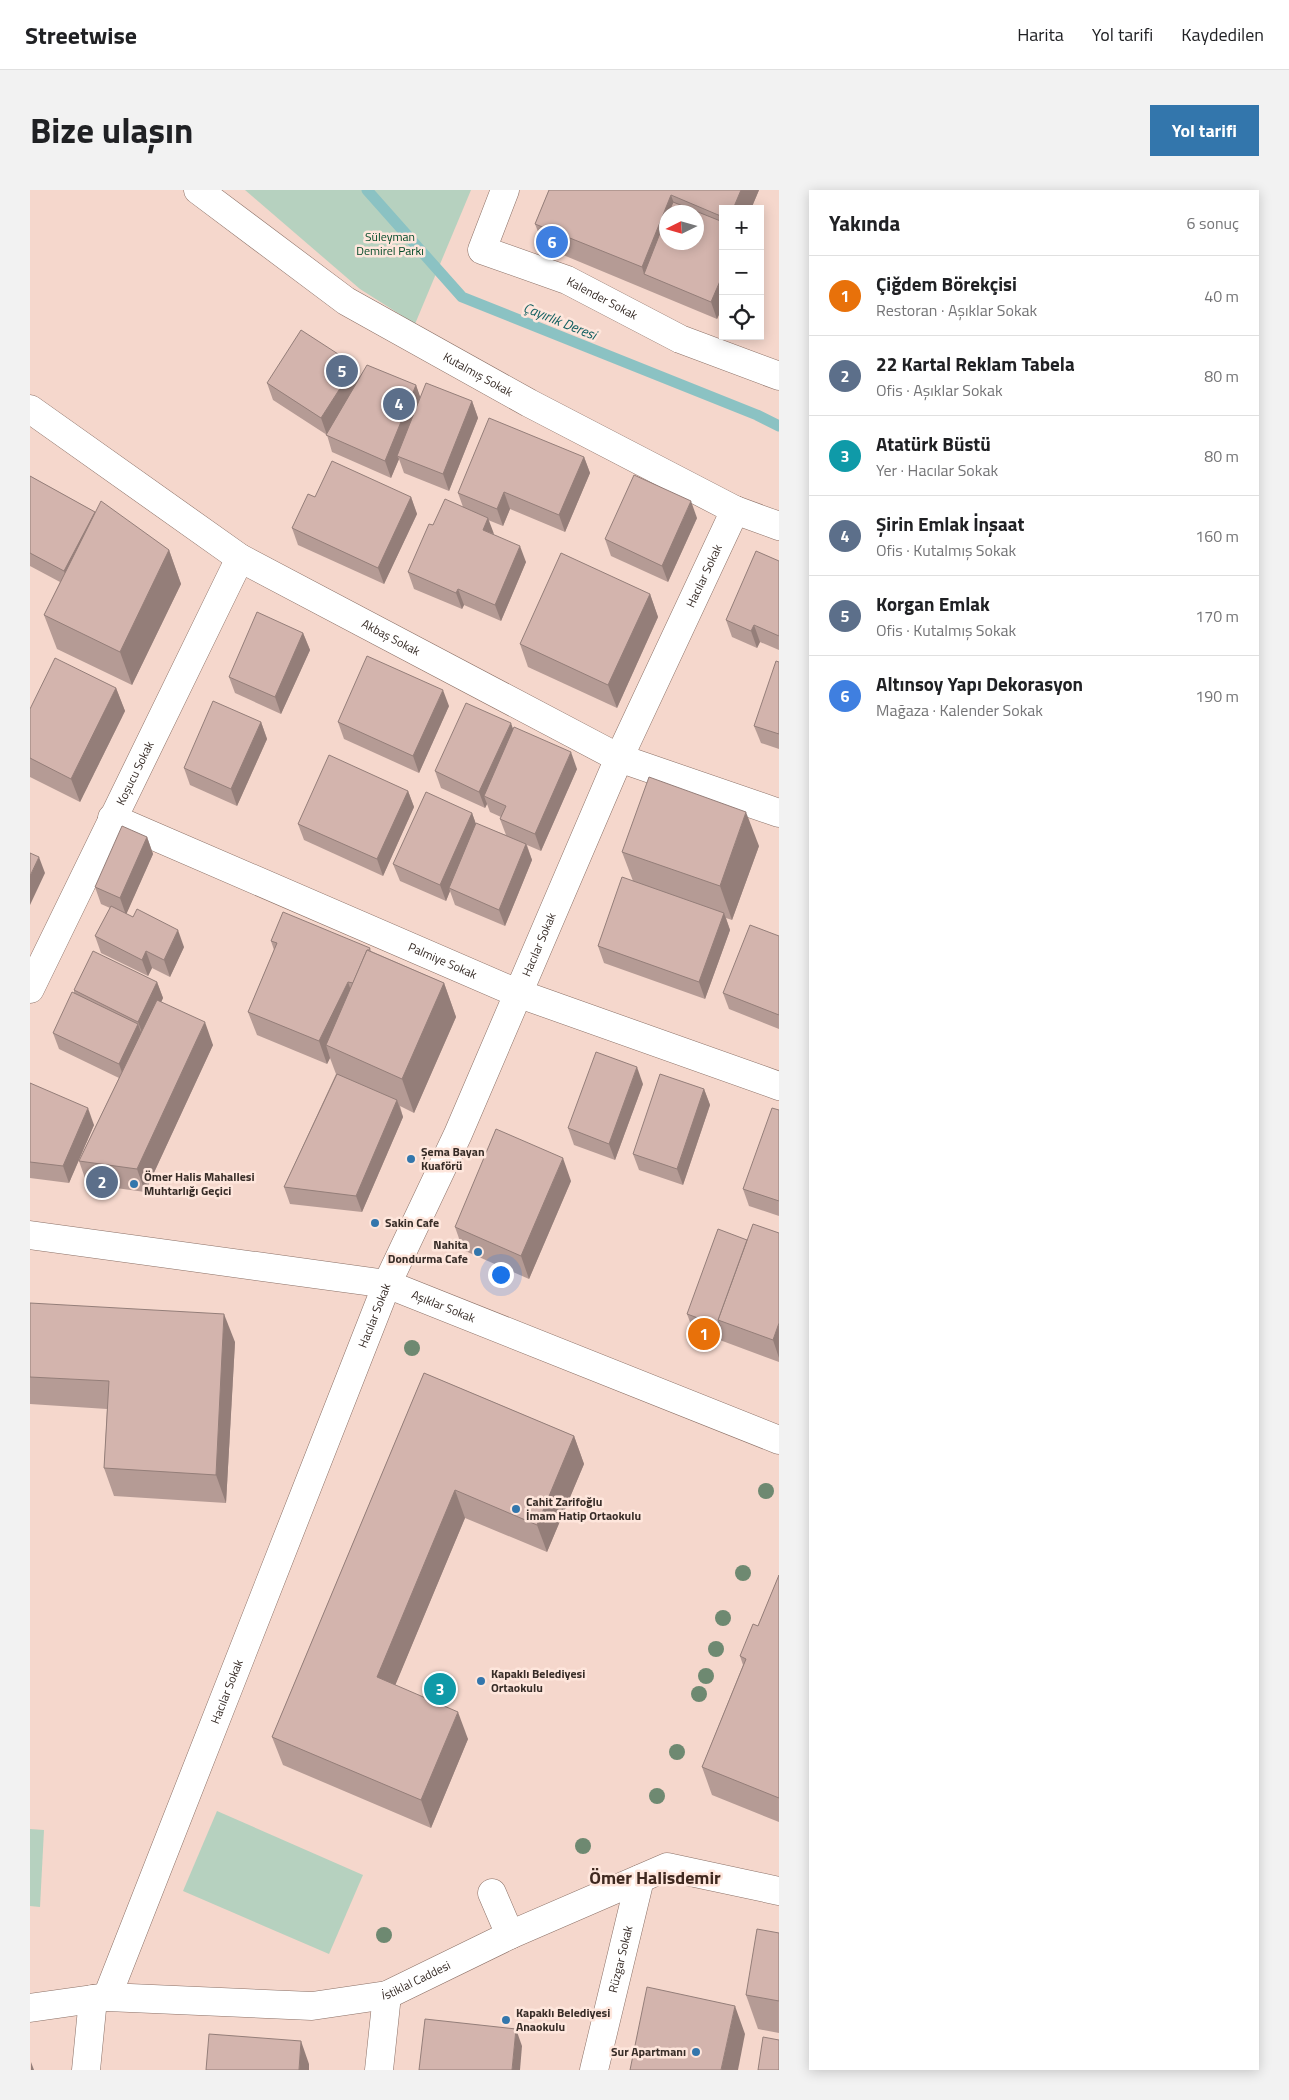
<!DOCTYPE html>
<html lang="tr">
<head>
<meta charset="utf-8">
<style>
  :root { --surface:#fff; --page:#f2f2f2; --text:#202124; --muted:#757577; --line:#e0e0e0; --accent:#3376ac }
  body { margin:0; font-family:"Titillium Web",sans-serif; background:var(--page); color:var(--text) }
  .controls { position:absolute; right:15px; top:15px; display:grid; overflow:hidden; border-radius:0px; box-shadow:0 2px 12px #0003 }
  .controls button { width:45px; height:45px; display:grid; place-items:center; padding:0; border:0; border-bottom:1px solid var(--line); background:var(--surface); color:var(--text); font:25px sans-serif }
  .compass { position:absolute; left:629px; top:15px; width:45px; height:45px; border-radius:50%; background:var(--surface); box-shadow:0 2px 12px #0003; rotate:265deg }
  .you { position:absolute; left:470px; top:1084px; width:18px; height:18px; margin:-12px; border:4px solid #fff; border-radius:50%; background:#1a73e8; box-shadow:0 0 0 8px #1a73e833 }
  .badge { display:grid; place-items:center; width:32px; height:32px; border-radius:50%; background:var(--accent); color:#fff; font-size:16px; font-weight:700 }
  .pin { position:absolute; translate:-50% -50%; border:2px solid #fff; box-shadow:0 1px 5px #0006 }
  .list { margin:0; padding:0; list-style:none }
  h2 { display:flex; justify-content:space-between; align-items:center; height:65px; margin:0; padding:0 20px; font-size:21px }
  h2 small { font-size:16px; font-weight:400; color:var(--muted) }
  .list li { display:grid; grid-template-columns:32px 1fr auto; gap:15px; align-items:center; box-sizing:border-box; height:80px; padding:0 20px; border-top:1px solid var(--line) }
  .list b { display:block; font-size:19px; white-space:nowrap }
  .list p { margin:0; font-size:16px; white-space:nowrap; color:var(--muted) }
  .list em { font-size:16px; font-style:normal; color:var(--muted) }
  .icon { flex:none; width:28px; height:28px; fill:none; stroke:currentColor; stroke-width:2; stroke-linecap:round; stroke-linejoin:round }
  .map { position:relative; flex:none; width:749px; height:1880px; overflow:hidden; border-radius:0px }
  header { display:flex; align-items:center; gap:30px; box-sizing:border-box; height:70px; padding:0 25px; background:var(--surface); border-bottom:1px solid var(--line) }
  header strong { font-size:24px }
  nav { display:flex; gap:28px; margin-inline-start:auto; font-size:18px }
  .intro { display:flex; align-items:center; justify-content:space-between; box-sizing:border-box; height:120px; padding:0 30px }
  h1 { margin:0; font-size:35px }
  .button { padding:12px 22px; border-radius:0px; background:var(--accent); color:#fff; font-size:18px; font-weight:700 }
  main { display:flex; gap:30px; padding:0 30px }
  aside { flex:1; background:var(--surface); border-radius:0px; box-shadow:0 2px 12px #0003 }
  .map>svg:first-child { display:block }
  .green { fill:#b6d1bf }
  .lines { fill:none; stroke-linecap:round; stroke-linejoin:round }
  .stream { stroke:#8bc2c3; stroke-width:11 }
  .minor-casing { stroke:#8b7066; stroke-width:29 }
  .minor { stroke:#fff; stroke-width:28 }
  .tree { fill:#6e8971 }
  .wall { fill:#b59b95 }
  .shaded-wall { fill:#947e79 }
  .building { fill:#d3b4ad; stroke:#947e79 }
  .poi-dot { fill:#3376ac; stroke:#fee6dc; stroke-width:2 }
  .labels { text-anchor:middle; stroke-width:5; stroke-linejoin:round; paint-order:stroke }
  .park-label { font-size:12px; fill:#004927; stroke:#fee6dc }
  .street-label { font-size:12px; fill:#372c27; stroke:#fee6dc }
  .poi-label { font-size:12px; font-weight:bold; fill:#372c27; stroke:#fee6dc; text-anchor:start }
  .water-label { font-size:14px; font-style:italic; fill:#105e60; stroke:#fee6dc }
  .district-label { font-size:18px; font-weight:bold; fill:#3f2920; stroke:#fee6dc }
</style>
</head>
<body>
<header>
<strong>Streetwise</strong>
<nav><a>Harita</a><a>Yol tarifi</a><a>Kaydedilen</a></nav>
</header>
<div class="intro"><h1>Bize ulaşın</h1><a class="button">Yol tarifi</a></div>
<main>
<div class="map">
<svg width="749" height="1880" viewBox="0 0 749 1880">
  <rect width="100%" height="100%" fill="#f5d7cc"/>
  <g class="green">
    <path d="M215,0H441L385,134L330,99Z"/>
    <path d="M187,1621L333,1685L299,1764L153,1701Z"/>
    <path d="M0,1639L14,1640L10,1717L0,1716Z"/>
  </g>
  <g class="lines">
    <path class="stream" d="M337,0L432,107L727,225L749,236"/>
    <defs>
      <g id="minor">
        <path id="s1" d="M168,0L316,111L499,213L705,320L749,336"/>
        <path id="s2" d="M475,0L452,60L537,90L650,149L749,186"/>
        <path id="s3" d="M0,219L210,368L589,568L749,623"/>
        <path id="s4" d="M82,628L487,803L749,896"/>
        <path id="s5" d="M0,799L210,368"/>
        <path id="s6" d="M0,1045L357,1094L749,1250"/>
        <path d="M462,1703L480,1745"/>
        <path id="s7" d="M77,1807L357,1094L428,944L589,568L705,320"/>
        <path id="s8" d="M0,1818L77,1807L282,1816L357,1805L480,1745L637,1677L749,1701"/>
        <path d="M56,1880L63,1809"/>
        <path d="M349,1880L357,1805"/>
        <path id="s9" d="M564,1880L610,1689"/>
      </g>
    </defs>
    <use href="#minor" class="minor-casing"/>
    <use href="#minor" class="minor"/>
  </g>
  <g class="tree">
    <circle cx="382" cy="1158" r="8"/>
    <circle cx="736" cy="1301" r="8"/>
    <circle cx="713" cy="1383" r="8"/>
    <circle cx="693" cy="1428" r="8"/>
    <circle cx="686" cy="1459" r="8"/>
    <circle cx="676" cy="1486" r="8"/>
    <circle cx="669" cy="1504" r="8"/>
    <circle cx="647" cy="1562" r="8"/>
    <circle cx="627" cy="1606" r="8"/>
    <circle cx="553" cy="1656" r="8"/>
    <circle cx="354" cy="1745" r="8"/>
  </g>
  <g class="wall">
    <path d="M519,0H729L721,19H693V116L687,129L514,57L505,34Z"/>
    <path d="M329,189L386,195L390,208L442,211L448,228L419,301L374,283L369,269L361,288L302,262L297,245L243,210L237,193Z"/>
    <path d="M554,267L560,283L535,342L480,319L473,336L458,330L464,345L496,372L471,431L434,415L432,419L384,399L378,382L403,335L433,317L428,303Z"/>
    <path d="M0,286L65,322L139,360L151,394L102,495L27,459L14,425L30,392L0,376Z"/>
    <path d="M285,307H381L387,324L354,394L268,355L262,338Z"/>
    <path d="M667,328L638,392L581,366L575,349Z"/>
    <path d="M749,371V460L730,452L727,458L702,447L696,430Z"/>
    <path d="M620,404L628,427L587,518L498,477L490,454Z"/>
    <path d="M273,443L280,460L251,524L205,503L199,487Z"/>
    <path d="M749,472V559L731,553L724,536Z"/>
    <path d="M86,498L95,521L50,612L0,587V519Z"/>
    <path d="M419,516L389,583L314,549L308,532Z"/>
    <path d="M231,532L237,549L207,616L160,595L154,578Z"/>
    <path d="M483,540L547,579L511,661L497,655L502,670L475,736L425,715L420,701L416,711L370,691L363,674L442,623L446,634L476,645L470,629L471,627L460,622L457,614L455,618L411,598L405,581Z"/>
    <path d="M378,601L384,617L353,686L274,650L268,634Z"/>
    <path d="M117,647L123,664L96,724L154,757L140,787L122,778L118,786L71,763L65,746L80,718L71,714L65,697Z"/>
    <path d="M729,656L702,730L696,728L700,740L675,809L574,773L568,756L603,691L592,662Z"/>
    <path d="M749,746V839L699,819L693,803Z"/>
    <path d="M241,751L340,758L341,761L414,793L426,827L384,923L370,916L373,927L332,1022L260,1014L254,997L306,884L300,868L297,874L227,845L218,822L244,760Z"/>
    <path d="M127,792L133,808L131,812L183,855L115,1002L57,994L49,971L89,888L29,859L23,843L44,803V800Z"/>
    <path d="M0,893L64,935L39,993L0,988Z"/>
    <path d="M613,894L585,970L544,955L538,938Z"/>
    <path d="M674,899L680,915L653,995L609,980L603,964Z"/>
    <path d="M749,920V1026L719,1016L713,999Z"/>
    <path d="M541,991L499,1089L433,1060L425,1037Z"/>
    <path d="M749,1043V1172L663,1140L657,1124L717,1050Z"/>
    <path d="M0,1113L205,1152L196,1313L84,1306L74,1278L77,1219L0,1214Z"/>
    <path d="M394,1183L544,1246L554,1274L517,1362L435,1328L365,1495L438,1549L401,1638L253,1575L242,1547Z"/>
    <path d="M749,1385V1632L682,1605L672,1577L713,1475L710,1466L728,1436Z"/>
    <path d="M749,1743V1843L728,1839L716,1805Z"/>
  </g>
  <g class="shaded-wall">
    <path d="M711,0H729L721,19H703Z"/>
    <path d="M641,5L647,22H636V52L614,84L612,77Z"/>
    <path d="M693,84V116L687,129L681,112Z"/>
    <path d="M325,175L331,192L297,245L291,228Z"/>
    <path d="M386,195L392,212L367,266L369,269L361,288L355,271Z"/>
    <path d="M442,211L448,228L419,301L413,284Z"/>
    <path d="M554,267L560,283L535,342L529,325Z"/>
    <path d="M474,302L480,319L473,336L467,319Z"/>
    <path d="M381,307L387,324L354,394L348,378Z"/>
    <path d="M661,311L667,328L638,392L632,376Z"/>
    <path d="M65,322L40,397L34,381Z"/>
    <path d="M458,328L464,344L453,340Z"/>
    <path d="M490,356L496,372L471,431L465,415Z"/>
    <path d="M139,360L151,394L102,495L90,462Z"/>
    <path d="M428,399L434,415L432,419L426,403Z"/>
    <path d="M620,404L628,427L587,518L578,495Z"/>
    <path d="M724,435L730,452L727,458L721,441Z"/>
    <path d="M273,443L280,460L251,524L245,507Z"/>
    <path d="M86,498L95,521L50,612L41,589Z"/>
    <path d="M413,500L419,516L389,583L383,566Z"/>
    <path d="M231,532L237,549L207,616L201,599Z"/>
    <path d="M481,533L487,550L454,606L457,614L455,618L449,602Z"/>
    <path d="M541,562L547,579L511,661L505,644Z"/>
    <path d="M378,601L384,617L353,686L347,669Z"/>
    <path d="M716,622L729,656L702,730L690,696Z"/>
    <path d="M442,623L448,640L419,698L420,701L416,711L410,695Z"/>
    <path d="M117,647L123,664L96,725L90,708Z"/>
    <path d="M496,654L502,670L475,736L469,720Z"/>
    <path d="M9,667L15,683L0,715V686Z"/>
    <path d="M694,723L700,740L675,809L669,792Z"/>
    <path d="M148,740L154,757L140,787L134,770Z"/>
    <path d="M116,761L122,778L118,786L112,770Z"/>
    <path d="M127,792L133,808L114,848L108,832Z"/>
    <path d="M318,792L326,815L296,855L300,868L297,874L289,851Z"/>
    <path d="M414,793L426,827L384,923L372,889Z"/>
    <path d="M175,832L183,855L115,1002L107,979Z"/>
    <path d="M108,834L114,850L95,891L89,874Z"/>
    <path d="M607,877L613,894L585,970L579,954Z"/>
    <path d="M674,899L680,915L653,995L647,979Z"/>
    <path d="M367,910L373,927L332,1022L326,1006Z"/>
    <path d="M58,918L64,935L39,993L33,976Z"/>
    <path d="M533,968L541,991L499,1089L491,1066Z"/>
    <path d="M194,1124L205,1152L196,1313L186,1285Z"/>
    <path d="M749,1133V1168L743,1150Z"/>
    <path d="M544,1246L554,1274L517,1362L507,1335Z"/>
    <path d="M425,1300L435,1328L357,1515L347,1487Z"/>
    <path d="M428,1522L438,1549L401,1638L391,1610Z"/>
    <path d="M705,1816L715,1844L708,1880H691Z"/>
    <path d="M486,1839L492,1856L490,1880H482Z"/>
    <path d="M271,1851L279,1874V1880H269Z"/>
    <path d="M1,1872L4,1880H1Z"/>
  </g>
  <g class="building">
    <path d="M519,0H711L703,19H693V27L641,5L612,77L505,34Z"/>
    <path d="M643,12L693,32V84L681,112L614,84L636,28V52H666V22H639Z"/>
    <path d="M271,140L325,175L291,228L237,193Z"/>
    <path d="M337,175L386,195L355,271L296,245Z"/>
    <path d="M396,193L442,211L413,284L367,266Z"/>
    <path d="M459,228L554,267L529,325L474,302L467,319L428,303Z"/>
    <path d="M302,271L381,307L348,378L262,338L278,304L285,307Z"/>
    <path d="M604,285L661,311L632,376L575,349Z"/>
    <path d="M0,286L65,322L34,381L0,363Z"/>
    <path d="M415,309L458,328L453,340L490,356L465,415L428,399L426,403L378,382L399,334L403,335Z"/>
    <path d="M71,311L139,360L90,462L14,425Z"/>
    <path d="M726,361L749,371V446L724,435L721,441L696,430Z"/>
    <path d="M531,363L620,404L578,495L490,454Z"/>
    <path d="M227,422L273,443L245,507L199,487Z"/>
    <path d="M337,466L413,500L383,566L308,532Z"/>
    <path d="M25,468L86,498L41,589L0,568V519Z"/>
    <path d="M746,471L749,472V544L724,536Z"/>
    <path d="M183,511L231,532L201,599L154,578Z"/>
    <path d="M436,513L481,533L449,602L405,581Z"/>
    <path d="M484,537L541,562L505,644L470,629L476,616L454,606Z"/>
    <path d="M299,565L378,601L347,669L268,634Z"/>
    <path d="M619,587L716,622L690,696L592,662Z"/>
    <path d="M396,602L442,623L410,695L363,674Z"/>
    <path d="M446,633L496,654L469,720L419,698Z"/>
    <path d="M92,636L117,647L90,708L65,697Z"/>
    <path d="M0,663L9,667L0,686Z"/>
    <path d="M592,687L694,723L669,792L568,756Z"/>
    <path d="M81,716L103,727L107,719L148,740L134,770L116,761L112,770L65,746Z"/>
    <path d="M253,722L340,758L339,760H337L323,793L318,792L289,851L218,822L247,753L241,751Z"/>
    <path d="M720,735L749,746V825L693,803Z"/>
    <path d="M337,760L414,793L372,889L296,855Z"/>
    <path d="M63,761L127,792L108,832L44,800Z"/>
    <path d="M42,802L108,834L89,874L23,843Z"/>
    <path d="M127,810L175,832L107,979L49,971Z"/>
    <path d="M566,862L607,877L579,954L538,938Z"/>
    <path d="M307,884L367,910L326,1006L254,997Z"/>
    <path d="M630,884L674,899L647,979L603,964Z"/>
    <path d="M0,893L58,918L33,976L0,972Z"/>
    <path d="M742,918L749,920V1011L713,999Z"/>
    <path d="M466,939L533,968L491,1066L425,1037Z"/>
    <path d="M723,1034L749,1043V1133L743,1150L688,1130Z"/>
    <path d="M688,1039L717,1050L688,1130L690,1136L657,1124Z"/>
    <path d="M0,1113L194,1124L186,1285L74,1278L79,1191L0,1187Z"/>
    <path d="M394,1183L544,1246L507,1335L425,1300L347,1487L428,1522L391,1610L242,1547Z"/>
    <path d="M749,1385V1608L672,1577L716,1469L710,1466L723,1434L728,1436Z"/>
    <path d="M727,1739L749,1743V1811L716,1805Z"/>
    <path d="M617,1797L705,1816L691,1880H600Z"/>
    <path d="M395,1829L486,1839L482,1880H389Z"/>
    <path d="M179,1844L271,1851L269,1880H176Z"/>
    <path d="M733,1847L749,1850V1880H728Z"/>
  </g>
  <g class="poi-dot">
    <circle cx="381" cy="969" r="5"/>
    <circle cx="104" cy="994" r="5"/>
    <circle cx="345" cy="1033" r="5"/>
    <circle cx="448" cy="1062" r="5"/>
    <circle cx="486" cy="1319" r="5"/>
    <circle cx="451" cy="1491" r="5"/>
    <circle cx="476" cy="1830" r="5"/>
    <circle cx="666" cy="1862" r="5"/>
  </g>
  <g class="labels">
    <g class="park-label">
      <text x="360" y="51">Süleyman<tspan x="360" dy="14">Demirel Parkı</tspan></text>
    </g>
    <g class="street-label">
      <text dy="4" stroke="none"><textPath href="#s2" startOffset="194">Kalender Sokak</textPath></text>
      <text dy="4" stroke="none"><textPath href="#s1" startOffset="336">Kutalmış Sokak</textPath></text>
      <text dy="4" stroke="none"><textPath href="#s7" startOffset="1542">Hacılar Sokak</textPath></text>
      <text dy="4" stroke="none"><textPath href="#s3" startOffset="428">Akbaş Sokak</textPath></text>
      <text dy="4" stroke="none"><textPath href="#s5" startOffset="240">Koşucu Sokak</textPath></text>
      <text dy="4" stroke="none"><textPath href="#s7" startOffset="1138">Hacılar Sokak</textPath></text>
      <text dy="4" stroke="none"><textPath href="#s4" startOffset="360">Palmiye Sokak</textPath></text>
      <text dy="4" stroke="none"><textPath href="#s6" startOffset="421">Aşıklar Sokak</textPath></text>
      <text dy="4" stroke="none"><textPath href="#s7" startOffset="732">Hacılar Sokak</textPath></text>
      <text dy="4" stroke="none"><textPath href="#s7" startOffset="328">Hacılar Sokak</textPath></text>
      <text dy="4" stroke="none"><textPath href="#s9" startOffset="114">Rüzgar Sokak</textPath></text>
      <text dy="4" stroke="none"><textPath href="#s8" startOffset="391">İstiklal Caddesi</textPath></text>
    </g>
    <g class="poi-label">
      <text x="391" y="966">Şema Bayan<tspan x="391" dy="14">Kuaförü</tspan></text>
      <text x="114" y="991">Ömer Halis Mahallesi<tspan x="114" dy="14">Muhtarlığı Geçici</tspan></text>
      <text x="355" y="1037">Sakin Cafe</text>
      <text x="438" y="1059" text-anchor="end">Nahita<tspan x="438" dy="14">Dondurma Cafe</tspan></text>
      <text x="496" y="1316">Cahit Zarifoğlu<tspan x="496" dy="14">İmam Hatip Ortaokulu</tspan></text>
      <text x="461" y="1488">Kapaklı Belediyesi<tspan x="461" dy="14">Ortaokulu</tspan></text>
      <text x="486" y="1827">Kapaklı Belediyesi<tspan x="486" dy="14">Anaokulu</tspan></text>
      <text x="656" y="1866" text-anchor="end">Sur Apartmanı</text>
    </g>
    <g class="water-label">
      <text transform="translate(530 131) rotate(22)" y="5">Çayırlık Deresi</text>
    </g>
    <g class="district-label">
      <text x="625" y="1694">Ömer Halisdemir</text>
    </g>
  </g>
</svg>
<div class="controls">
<button>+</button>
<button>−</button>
<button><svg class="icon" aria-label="locate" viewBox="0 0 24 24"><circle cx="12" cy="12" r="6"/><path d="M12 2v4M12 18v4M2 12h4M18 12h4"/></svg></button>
</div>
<svg class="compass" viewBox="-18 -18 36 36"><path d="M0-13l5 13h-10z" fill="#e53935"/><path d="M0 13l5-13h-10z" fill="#757577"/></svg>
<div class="you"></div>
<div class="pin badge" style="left:674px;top:1144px;background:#e8710a">1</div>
<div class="pin badge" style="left:72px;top:992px;background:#5c6f8a">2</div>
<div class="pin badge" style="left:410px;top:1499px;background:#0f9aa8">3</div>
<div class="pin badge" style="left:369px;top:214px;background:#5c6f8a">4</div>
<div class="pin badge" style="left:312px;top:181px;background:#5c6f8a">5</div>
<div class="pin badge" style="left:522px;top:52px;background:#3f7fe0">6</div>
</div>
<aside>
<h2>Yakında<small>6 sonuç</small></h2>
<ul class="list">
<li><span class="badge" style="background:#e8710a">1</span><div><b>Çiğdem Börekçisi</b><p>Restoran · Aşıklar Sokak</p></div><em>40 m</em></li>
<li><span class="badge" style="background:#5c6f8a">2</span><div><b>22 Kartal Reklam Tabela</b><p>Ofis · Aşıklar Sokak</p></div><em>80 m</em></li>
<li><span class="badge" style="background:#0f9aa8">3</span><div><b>Atatürk Büstü</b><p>Yer · Hacılar Sokak</p></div><em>80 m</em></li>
<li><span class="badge" style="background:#5c6f8a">4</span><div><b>Şirin Emlak İnşaat</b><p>Ofis · Kutalmış Sokak</p></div><em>160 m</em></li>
<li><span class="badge" style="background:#5c6f8a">5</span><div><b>Korgan Emlak</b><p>Ofis · Kutalmış Sokak</p></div><em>170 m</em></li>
<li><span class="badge" style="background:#3f7fe0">6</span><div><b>Altınsoy Yapı Dekorasyon</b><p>Mağaza · Kalender Sokak</p></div><em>190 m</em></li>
</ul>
</aside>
</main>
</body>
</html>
